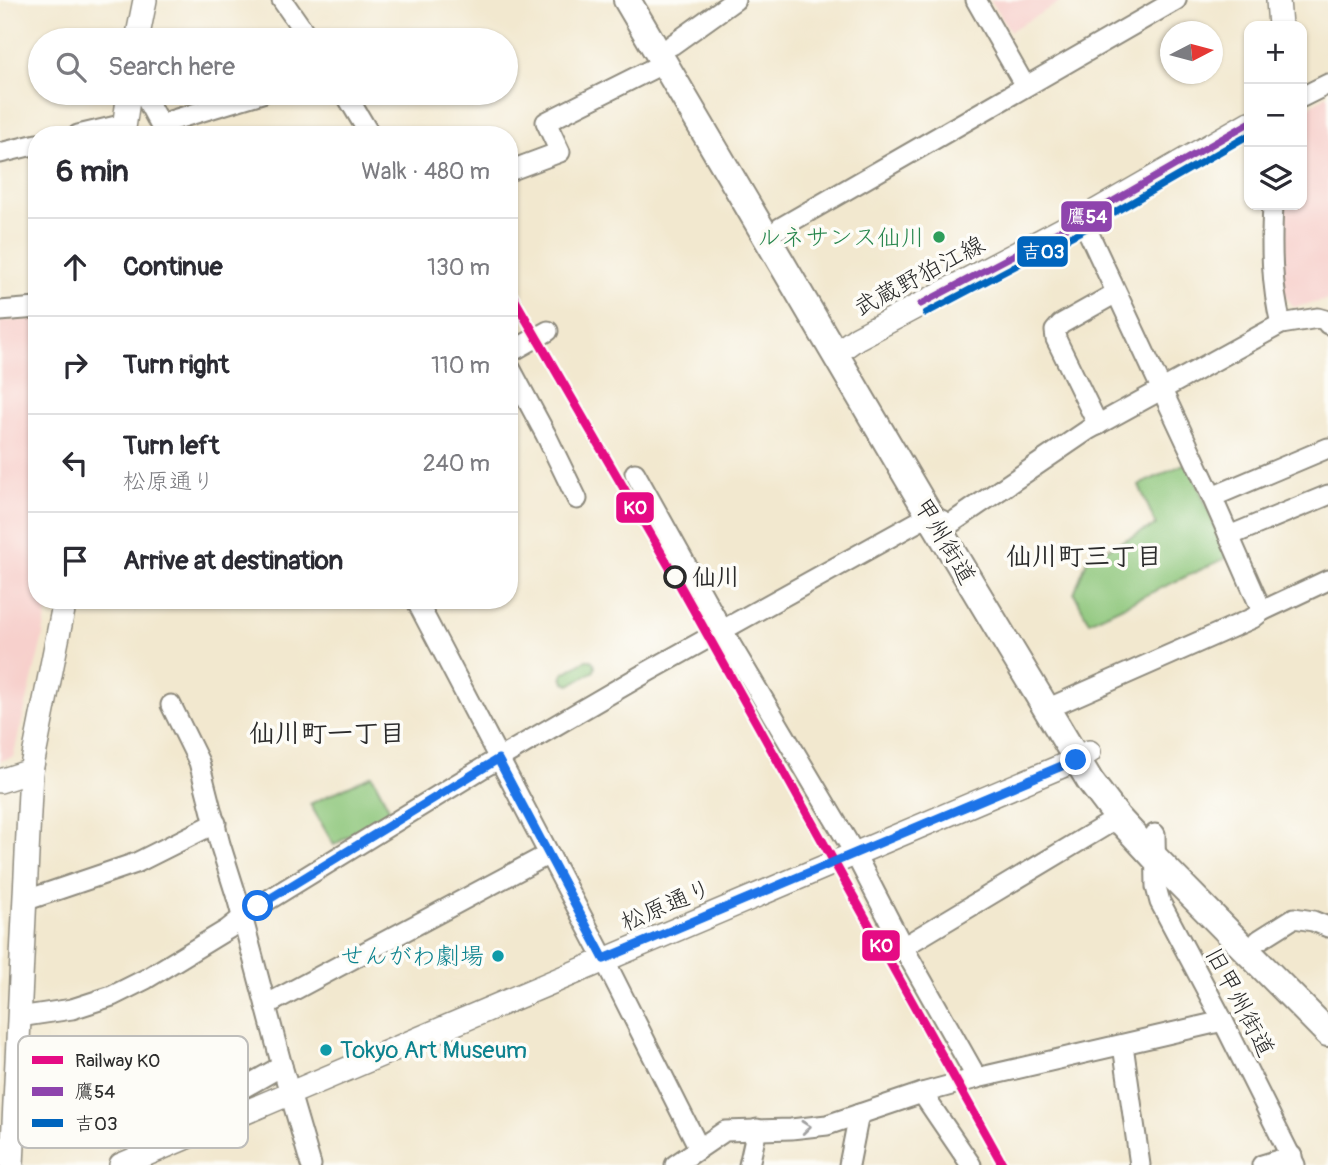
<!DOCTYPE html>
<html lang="en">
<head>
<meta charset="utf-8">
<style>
  :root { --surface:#fff; --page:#f2f2f3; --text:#2b2b33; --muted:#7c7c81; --line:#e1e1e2 }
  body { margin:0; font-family:Pangolin,"Klee One",sans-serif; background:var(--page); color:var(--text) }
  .controls { position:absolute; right:21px; top:21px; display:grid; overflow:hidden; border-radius:14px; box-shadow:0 2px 5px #0004 }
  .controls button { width:63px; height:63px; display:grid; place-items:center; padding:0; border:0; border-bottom:2px solid var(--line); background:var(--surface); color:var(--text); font:35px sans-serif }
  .compass { position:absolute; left:1160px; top:21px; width:63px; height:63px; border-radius:50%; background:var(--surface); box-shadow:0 2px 5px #0004; rotate:84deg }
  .stop { position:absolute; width:21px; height:21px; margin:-16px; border:5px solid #1a73e8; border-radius:50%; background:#fff }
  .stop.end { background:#1a73e8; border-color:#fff; box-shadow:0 2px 7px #0008 }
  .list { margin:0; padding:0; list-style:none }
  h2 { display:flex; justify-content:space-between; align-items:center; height:91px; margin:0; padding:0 28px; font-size:30px }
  h2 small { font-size:23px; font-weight:400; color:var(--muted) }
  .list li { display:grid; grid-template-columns:46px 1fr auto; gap:21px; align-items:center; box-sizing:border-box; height:98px; padding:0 28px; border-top:2px solid var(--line) }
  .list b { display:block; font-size:26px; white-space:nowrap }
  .list p { margin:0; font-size:23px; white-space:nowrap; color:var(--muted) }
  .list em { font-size:23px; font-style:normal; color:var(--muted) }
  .icon { flex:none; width:38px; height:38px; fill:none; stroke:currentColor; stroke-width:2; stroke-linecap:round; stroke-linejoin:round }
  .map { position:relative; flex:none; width:1328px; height:1165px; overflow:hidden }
  .search { position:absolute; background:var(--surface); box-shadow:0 2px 5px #0004; left:28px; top:28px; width:490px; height:77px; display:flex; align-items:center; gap:18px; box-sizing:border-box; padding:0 24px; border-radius:38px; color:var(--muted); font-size:26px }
  .panel { position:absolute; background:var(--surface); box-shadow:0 2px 5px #0004; left:28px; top:126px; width:490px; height:483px; border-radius:28px }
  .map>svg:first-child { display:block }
  .built { fill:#f7d0cc }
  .green { fill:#8dc67a; stroke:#5c7852; stroke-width:2 }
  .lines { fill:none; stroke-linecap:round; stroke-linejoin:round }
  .minor-casing { stroke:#8e8a7d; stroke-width:23 }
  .major-casing { stroke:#8e8a7d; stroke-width:26 }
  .highway-casing { stroke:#8e8a7d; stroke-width:30 }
  .minor { stroke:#fff; stroke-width:19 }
  .major { stroke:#fff; stroke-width:23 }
  .highway { stroke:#fff; stroke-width:26 }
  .bus-1-casing { stroke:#fdfcf7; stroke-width:12 }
  .bus-2-casing { stroke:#fdfcf7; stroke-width:12 }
  .bus-1 { stroke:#8e44ad; stroke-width:7 }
  .bus-2 { stroke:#0065bd; stroke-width:7 }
  .rail-1-casing { stroke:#fdfcf7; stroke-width:14 }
  .rail-1 { stroke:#e50b84; stroke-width:9 }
  .oneway { stroke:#a0a0a0 }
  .route { stroke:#1a73e8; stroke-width:9 }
  .leisure-dot { fill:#2e9e5b; stroke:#fdfcf7; stroke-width:2.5 }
  .stop-dot { fill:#fdfcf7; stroke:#2b2b2b; stroke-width:3.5 }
  .culture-dot { fill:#0f9aa8; stroke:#fdfcf7; stroke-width:2.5 }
  .labels { text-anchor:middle; stroke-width:7; stroke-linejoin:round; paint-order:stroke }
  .leisure-label { font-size:24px; fill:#27864d; stroke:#fdfcf7; text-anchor:end }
  .street-label { font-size:24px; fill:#2b2b2b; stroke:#fdfcf7 }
  .stop-label { font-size:24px; font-weight:bold; fill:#2b2b2b; stroke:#fdfcf7; text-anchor:start }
  .culture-label { font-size:24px; fill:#0d838f; stroke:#fdfcf7; text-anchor:end }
  .neighbourhood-label { font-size:26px; font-weight:bold; fill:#2b2b2b; stroke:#fdfcf7 }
  .key { fill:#fdfcf7; stroke:#bebdba; stroke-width:2 }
  .key-label { font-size:19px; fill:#2b2b2b }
  .line-badge { stroke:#fdfcf7; stroke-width:2.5 }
  .badge-label { font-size:19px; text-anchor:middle; font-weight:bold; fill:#fff }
</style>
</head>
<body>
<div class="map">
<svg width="1328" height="1165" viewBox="0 0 1328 1165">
  <rect width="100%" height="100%" fill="#fdfcf7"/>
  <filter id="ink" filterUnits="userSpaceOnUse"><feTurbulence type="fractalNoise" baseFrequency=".0143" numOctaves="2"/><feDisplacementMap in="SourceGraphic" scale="14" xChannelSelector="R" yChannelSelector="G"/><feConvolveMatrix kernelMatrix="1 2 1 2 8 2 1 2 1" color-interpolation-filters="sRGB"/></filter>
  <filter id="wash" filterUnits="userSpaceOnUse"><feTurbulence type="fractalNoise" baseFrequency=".00686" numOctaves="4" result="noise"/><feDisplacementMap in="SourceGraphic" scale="28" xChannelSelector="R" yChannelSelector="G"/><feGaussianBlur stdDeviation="1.57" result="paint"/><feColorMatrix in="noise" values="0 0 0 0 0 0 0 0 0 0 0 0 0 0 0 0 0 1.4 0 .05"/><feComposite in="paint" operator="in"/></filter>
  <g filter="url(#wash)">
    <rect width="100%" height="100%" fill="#f2e8cf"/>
    <g class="built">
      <path d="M990,0H1064L1010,31Z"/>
      <path d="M1328,94V300L1294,307L1284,295L1282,269V205H1302V112Z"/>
      <path d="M37,319V600H49L42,640L13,757L0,761V321Z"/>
    </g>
    <g class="green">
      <path d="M1188,462L1228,557L1089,622L1074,593L1088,558L1156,525L1139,485Z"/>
      <path d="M586,660H591C595,663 596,666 594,671L570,685C564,683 561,680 563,674Z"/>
      <path d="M372,775L390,810L334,845L310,804Z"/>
    </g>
  </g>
  <g filter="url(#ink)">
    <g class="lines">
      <defs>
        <g id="minor">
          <path d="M282,0L310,40"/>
          <path d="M976,0L1025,86"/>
          <path d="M672,45L735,0"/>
          <path d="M143,93L165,134"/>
          <path d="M345,93L370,135"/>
          <path d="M1302,97L1328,84"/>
          <path d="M160,124L262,93"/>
          <path d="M78,135L125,124"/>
          <path d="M0,153L37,144"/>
          <path d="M509,171L560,152L546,122L664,63"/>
          <path d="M1273,205C1271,245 1271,284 1281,324"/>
          <path d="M1082,219L1212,497L1262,611"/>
          <path d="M780,228L1176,0"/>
          <path d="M0,311L37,308"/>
          <path d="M509,353L548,331"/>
          <path d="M509,366L546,435L577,499"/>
          <path d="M1098,425L1056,339L1055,331L1061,324L1116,293"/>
          <path d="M635,473L728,640L855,854L903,947L977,1078"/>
          <path d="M1212,497L1328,448"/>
          <path d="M1229,536L1328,495"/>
          <path d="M416,600L604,959L699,1148"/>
          <path d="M1058,704L1253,618L1262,611L1328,580"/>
          <path d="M171,705L199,762L220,844L238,901L282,1066L311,1165"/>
          <path d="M1155,834L1156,887L1160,902L1223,1021L1295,1165"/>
          <path d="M24,901L136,863L216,823"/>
          <path d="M1259,940L1294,918L1313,921L1328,927"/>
          <path d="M903,947L1118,818"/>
          <path d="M266,1005L549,854"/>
          <path d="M19,1017L72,1009L112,996L146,979L228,929L252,910L486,766L649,671L930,515L950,524L1088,430L1281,324L1318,318L1325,320L1328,324"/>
          <path d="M1123,1045L1140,1165"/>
          <path d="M922,1093L971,1165"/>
          <path d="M201,1108L220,1101L282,1066"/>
          <path d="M675,1165L725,1131L791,1129L827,1125L922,1093L977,1078L1223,1021"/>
          <path d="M749,1165L757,1129"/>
          <path d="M849,1165L859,1114"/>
          <path d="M1262,1165L1292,1156"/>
        </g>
        <g id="major">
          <path d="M1278,0L1280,26"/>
          <path d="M137,40L145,0"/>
          <path d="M123,135L129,93"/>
          <path d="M835,354L857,338L1082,219L1249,123"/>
          <path d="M0,781L31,771"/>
          <path d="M12,1165L31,771L65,600"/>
          <path d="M121,1165L1055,769L1076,760L1089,752"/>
        </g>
        <path id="highway" d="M627,0L922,502L1090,781L1118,818L1156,859L1328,1033"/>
      </defs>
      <use href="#minor" class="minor-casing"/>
      <use href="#major" class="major-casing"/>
      <use href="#highway" class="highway-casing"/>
      <use href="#minor" class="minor"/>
      <use href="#major" class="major"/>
      <use href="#highway" class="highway"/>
      <defs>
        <path id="bus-1" d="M921,304L1082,219L1249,123"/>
        <path id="bus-2" d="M926,313L1087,228L1249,135"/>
      </defs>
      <use href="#bus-1" class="bus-1-casing"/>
      <use href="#bus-2" class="bus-2-casing"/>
      <use href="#bus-1" class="bus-1"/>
      <use href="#bus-2" class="bus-2"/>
      <defs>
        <path id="rail-1" d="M509,290L673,573L1003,1165"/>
      </defs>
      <use href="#rail-1" class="rail-1-casing"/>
      <use href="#rail-1" class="rail-1"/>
    </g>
    <defs><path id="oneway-chevron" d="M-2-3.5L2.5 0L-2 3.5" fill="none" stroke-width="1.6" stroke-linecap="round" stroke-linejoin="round" transform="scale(1.75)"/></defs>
    <use class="oneway" href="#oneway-chevron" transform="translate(806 1127) rotate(-6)"/>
  </g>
  <g class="lines" filter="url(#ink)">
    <path class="route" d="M258,906L498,759L604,959L1076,760"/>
  </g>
  <circle class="leisure-dot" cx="939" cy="237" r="7"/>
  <circle class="stop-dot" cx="675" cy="577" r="10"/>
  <g class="culture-dot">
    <circle cx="498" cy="956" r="7"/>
    <circle cx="326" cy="1050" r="7"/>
  </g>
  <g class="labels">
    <g class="leisure-label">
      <text x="925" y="245">ルネサンス仙川</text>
    </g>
    <g class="street-label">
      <text transform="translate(919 276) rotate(-28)" y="8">武蔵野狛江線</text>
      <text transform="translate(945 541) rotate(59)" y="8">甲州街道</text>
      <text transform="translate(666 905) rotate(-23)" y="8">松原通り</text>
      <text transform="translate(1240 1002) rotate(62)" y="8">旧甲州街道</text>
    </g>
    <g class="stop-label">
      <text x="692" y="585">仙川</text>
    </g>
    <g class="culture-label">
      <text x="484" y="964">せんがわ劇場</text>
      <text x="340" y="1058" text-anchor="start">Tokyo Art Museum</text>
    </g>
    <g class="neighbourhood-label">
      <text x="1084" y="565">仙川町三丁目</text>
      <text x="327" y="742">仙川町一丁目</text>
    </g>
  </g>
  <rect x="18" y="1036" width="230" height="112" rx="10" class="key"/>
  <rect x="32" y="1056" width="31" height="8" fill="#e50b84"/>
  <rect x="32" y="1087" width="31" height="9" fill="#8e44ad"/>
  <rect x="32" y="1119" width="31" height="8" fill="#0065bd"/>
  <g class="key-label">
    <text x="75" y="1067">Railway KO</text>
    <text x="75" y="1098">鷹54</text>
    <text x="75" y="1130">吉03</text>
  </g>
  <g class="line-badge">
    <rect x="1060" y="200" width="53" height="33" rx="7" fill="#8e44ad"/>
    <rect x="1016" y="235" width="53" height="33" rx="7" fill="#0065bd"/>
    <rect x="615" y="491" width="40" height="33" rx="7" fill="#e50b84"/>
    <rect x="861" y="929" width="40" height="33" rx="7" fill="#e50b84"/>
  </g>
  <g class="badge-label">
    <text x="1087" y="223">鷹54</text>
    <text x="1043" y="258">吉03</text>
    <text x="635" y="514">KO</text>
    <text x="881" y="952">KO</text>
  </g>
</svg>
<div class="controls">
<button>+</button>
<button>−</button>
<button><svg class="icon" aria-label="layers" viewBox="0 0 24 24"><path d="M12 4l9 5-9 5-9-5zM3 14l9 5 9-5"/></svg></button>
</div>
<svg class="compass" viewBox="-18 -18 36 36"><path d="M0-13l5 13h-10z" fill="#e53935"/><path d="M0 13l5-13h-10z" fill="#7c7c81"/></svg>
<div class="stop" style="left:258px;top:906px"></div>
<div class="stop end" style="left:1076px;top:760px"></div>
<div class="search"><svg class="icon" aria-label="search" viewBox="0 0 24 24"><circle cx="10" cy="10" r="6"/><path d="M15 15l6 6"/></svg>Search here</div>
<section class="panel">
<h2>6 min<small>Walk · 480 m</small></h2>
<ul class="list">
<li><svg class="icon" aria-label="ahead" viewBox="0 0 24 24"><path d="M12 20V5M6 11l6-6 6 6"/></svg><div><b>Continue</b></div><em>130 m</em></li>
<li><svg class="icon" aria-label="right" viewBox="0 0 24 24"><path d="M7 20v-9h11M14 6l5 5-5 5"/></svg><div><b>Turn right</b></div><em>110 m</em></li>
<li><svg class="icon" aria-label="left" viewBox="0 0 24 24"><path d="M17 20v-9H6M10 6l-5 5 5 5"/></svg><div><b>Turn left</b><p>松原通り</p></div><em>240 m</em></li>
<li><svg class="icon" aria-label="arrive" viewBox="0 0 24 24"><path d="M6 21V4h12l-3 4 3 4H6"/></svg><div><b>Arrive at destination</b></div></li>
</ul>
</section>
</div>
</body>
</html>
